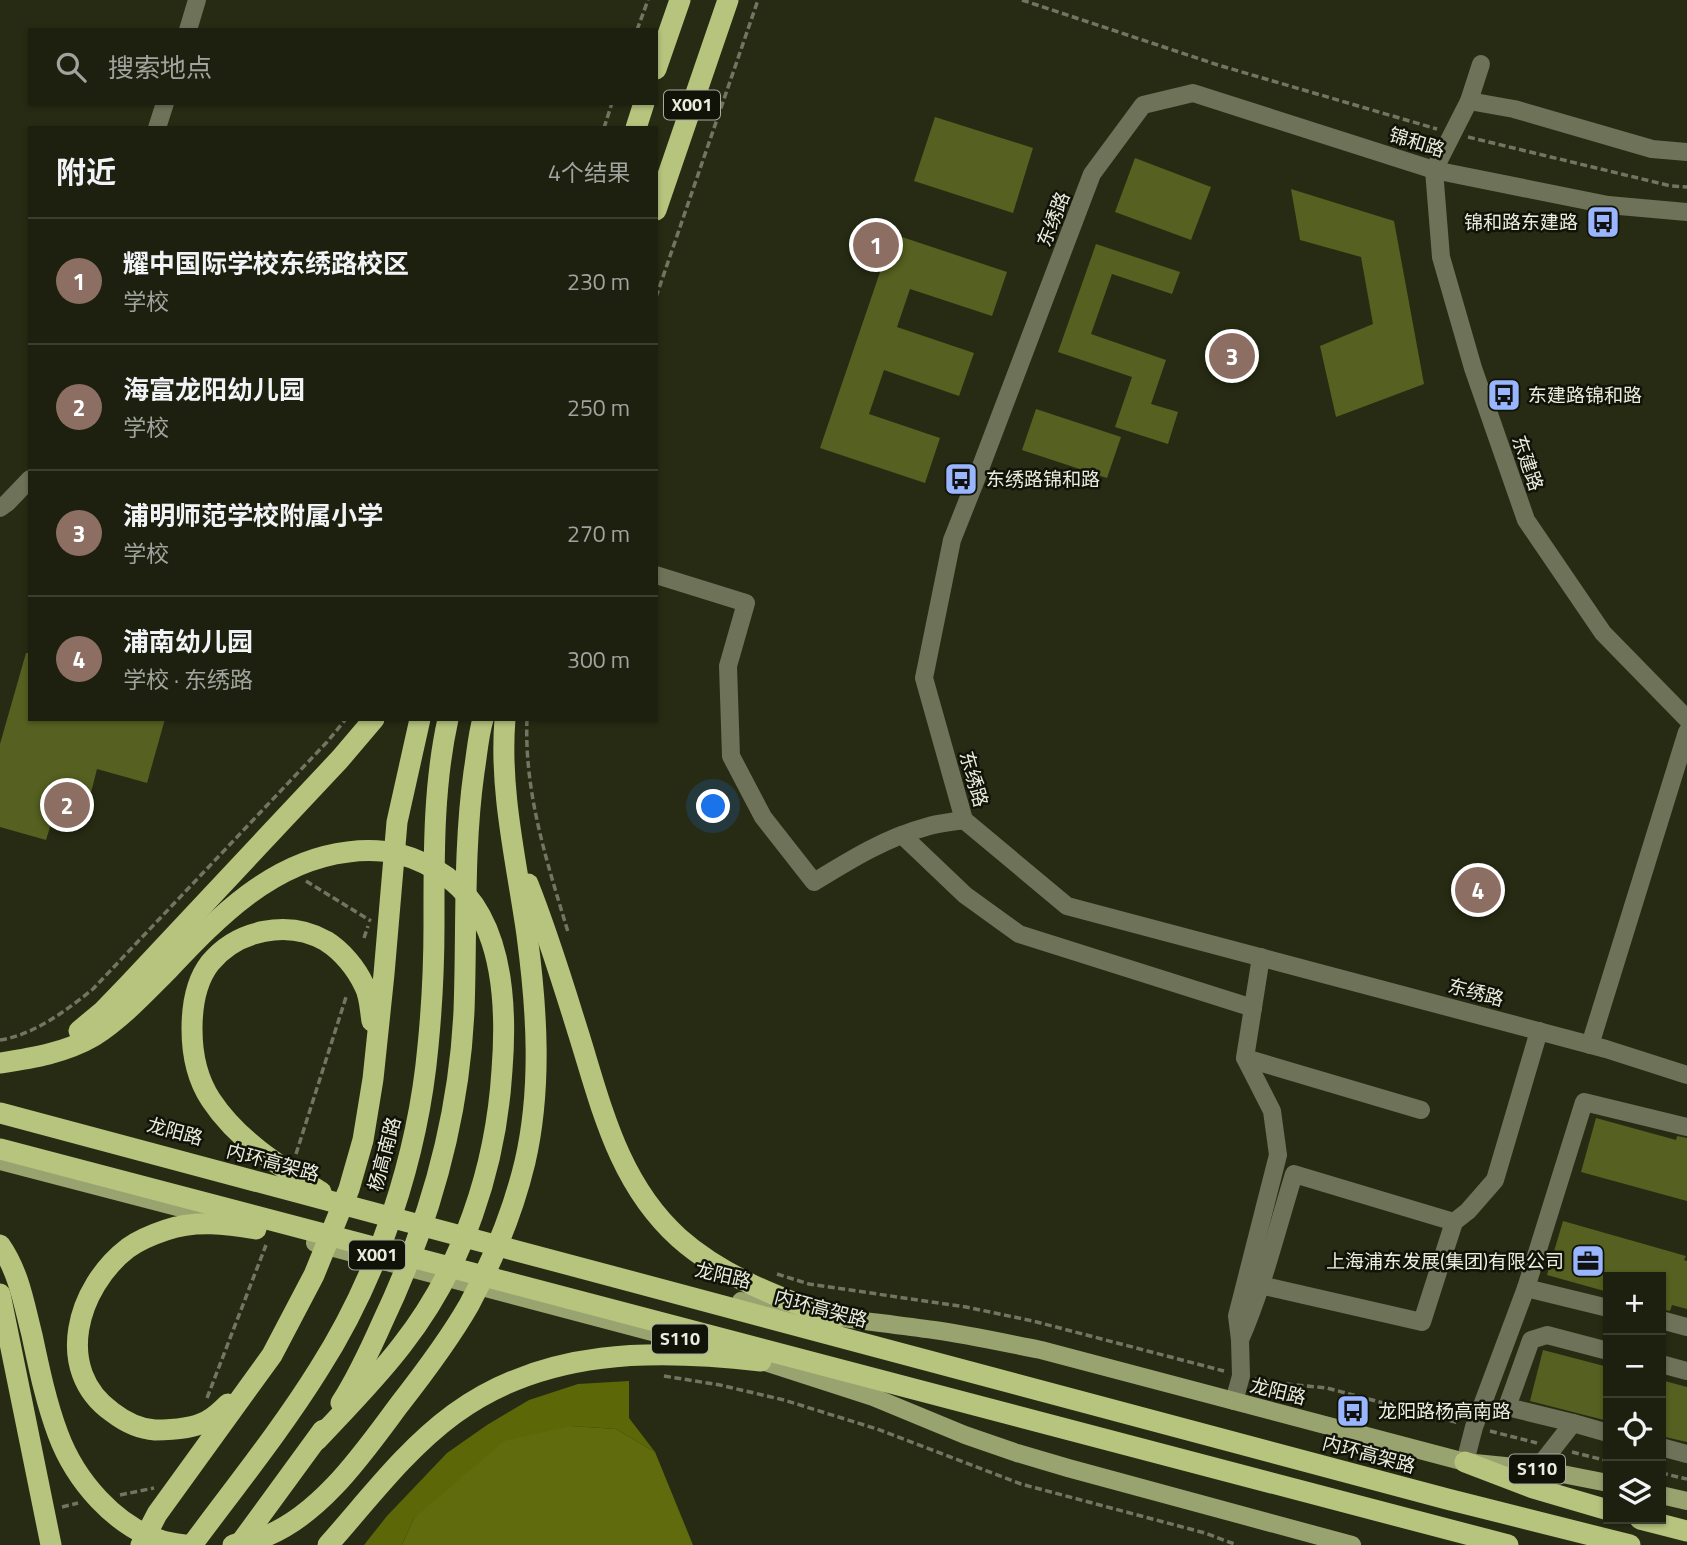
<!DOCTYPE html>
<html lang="zh">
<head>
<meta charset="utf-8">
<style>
  :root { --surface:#1d200e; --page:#2a2d1c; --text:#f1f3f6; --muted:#a0a39e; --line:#3b3e2e; --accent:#bca0f2 }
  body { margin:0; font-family:"Titillium Web","Noto Sans SC",sans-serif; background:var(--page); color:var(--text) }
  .controls { position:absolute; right:21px; bottom:21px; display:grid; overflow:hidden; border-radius:0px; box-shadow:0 2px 5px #0004 }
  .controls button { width:63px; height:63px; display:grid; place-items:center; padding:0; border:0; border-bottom:2px solid var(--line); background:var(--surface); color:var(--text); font:35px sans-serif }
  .you { position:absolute; left:714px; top:807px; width:24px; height:24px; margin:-18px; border:5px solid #fff; border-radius:50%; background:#1a73e8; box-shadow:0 0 0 10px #1a73e833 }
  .badge { display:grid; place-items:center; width:46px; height:46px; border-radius:50%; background:var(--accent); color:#fff; font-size:23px; font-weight:700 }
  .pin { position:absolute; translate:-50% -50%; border:4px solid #fff; box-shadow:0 2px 7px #0006 }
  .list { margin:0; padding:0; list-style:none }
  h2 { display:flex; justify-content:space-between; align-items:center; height:91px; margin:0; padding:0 28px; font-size:30px }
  h2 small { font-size:23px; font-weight:400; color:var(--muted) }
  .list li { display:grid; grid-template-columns:46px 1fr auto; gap:21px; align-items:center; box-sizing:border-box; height:126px; padding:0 28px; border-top:2px solid var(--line) }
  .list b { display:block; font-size:26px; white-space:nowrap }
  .list p { margin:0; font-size:23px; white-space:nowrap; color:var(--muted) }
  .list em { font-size:23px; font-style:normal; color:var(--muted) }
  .icon { flex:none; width:38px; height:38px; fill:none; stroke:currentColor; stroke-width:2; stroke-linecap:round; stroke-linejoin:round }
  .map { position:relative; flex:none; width:1687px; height:1545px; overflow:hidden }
  .search { position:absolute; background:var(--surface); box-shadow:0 2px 5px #0004; left:28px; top:28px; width:630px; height:77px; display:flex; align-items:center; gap:18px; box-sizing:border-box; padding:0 24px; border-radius:0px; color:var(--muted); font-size:26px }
  .panel { position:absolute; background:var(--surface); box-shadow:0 2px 5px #0004; left:28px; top:126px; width:630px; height:595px; border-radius:0px }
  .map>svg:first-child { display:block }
  .forest { fill:#5c6807 }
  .water { fill:#5f6b0d }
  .building { fill:#566020 }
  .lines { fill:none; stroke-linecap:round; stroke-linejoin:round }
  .path { stroke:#727561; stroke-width:3.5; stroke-dasharray:7 3.5; stroke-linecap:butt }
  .minor { stroke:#6d7258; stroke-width:18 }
  .major { stroke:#99a36f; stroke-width:18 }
  .highway { stroke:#b6c47e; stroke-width:21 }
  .labels { text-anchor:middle; stroke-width:5; stroke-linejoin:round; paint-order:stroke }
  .shield { fill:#111308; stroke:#a9ac9e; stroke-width:2 }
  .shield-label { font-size:18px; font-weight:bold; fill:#eaedde }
  .street-label { font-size:19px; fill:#eaedde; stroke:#111308 }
  .poi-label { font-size:19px; fill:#eaedde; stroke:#111308; text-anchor:start }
</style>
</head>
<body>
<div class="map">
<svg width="1687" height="1545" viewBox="0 0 1687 1545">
  <rect width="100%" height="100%" fill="#272b13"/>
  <path class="forest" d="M629,1381V1418L655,1452L616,1429L571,1426L414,1518L402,1545H364L387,1516L447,1453L487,1425L529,1400L578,1384Z"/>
  <path class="water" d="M571,1426L616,1429L655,1452L693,1545H402L414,1518L504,1441Z"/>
  <g class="building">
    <path d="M935,117L1033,148L1013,213L914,181Z"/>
    <path d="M1135,158L1211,187L1191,240L1115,212Z"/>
    <path d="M1291,189L1394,221L1424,384L1336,417L1320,346L1373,324L1361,257L1300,240Z"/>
    <path d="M893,234L1007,272L992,316L910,289L897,327L974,353L959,396L884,370L869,414L940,438L925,483L820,448Z"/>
    <path d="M1096,244L1180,272L1172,294L1112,274L1091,334L1166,360L1151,404L1178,412L1168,444L1115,427L1132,377L1058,352Z"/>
    <path d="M1036,409L1121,437L1107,478L1022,450Z"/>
    <path d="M26,653H30V719H165L147,783L97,769L86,812L57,804L46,840L0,827V744Z"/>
    <path d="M1596,1118L1676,1140L1677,1136L1687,1138V1201L1581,1172Z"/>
    <path d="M1563,1221L1686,1256L1684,1260L1687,1261V1309L1672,1305L1670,1311L1661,1309V1277H1608V1292L1547,1275Z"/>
    <path d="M1543,1350L1608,1367V1421L1530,1401Z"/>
    <path d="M1661,1380L1687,1387V1442L1661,1436Z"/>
  </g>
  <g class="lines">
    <g class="path">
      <path d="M1022,0L1218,65L1437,129"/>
      <path d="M637,30L648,0"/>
      <path d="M604,128L612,103"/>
      <path d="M1468,137L1671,186L1687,187"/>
      <path d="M656,297L758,0"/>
      <path d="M527,719C524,793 547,862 568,932"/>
      <path d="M306,881L371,921"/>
      <path d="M364,938L368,926"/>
      <path d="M0,1040C34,1035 67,1010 93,989L327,742L346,719"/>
      <path d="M296,1154L347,994"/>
      <path d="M777,1274L809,1284L966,1307L1033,1321L1224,1371"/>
      <path d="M664,1376L720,1385L784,1400L877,1429L1021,1484L1205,1533L1237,1545"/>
      <path d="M1255,1379L1266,1382L1327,1388L1459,1423"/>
      <path d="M207,1398L266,1245"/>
      <path d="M1490,1431L1537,1443"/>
      <path d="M1572,1452L1608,1461"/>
      <path d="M1661,1473L1687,1479"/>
      <path d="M120,1495L154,1488"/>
      <path d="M62,1507L78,1503"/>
    </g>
    <g class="minor">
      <path d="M188,30L197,0"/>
      <path d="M1469,101L1514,109L1652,149L1687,152"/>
      <path d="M157,128L165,103"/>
      <path d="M1434,170L1441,257L1473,368L1526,520L1603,633L1687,719"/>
      <path d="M1434,170L1469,101L1481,64"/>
      <path d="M1687,212L1608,205L1434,170L1193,93L1143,105L1092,174L975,482L952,540L924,678L964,820L1067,906L1606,1049L1687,1075"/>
      <path d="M0,508L7,503L30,479"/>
      <path d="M656,575L746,603L728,666L731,756L763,817L814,882C850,860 885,838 926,827C938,823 952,822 964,820"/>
      <path d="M902,835L965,895L1019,934L1253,1008"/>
      <path d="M1590,1045L1687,732"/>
      <path d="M1245,1058L1421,1110"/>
      <path d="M1454,1222L1468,1211L1495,1180L1539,1031"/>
      <path d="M1526,1288L1608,1308"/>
      <path d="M1661,1320L1687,1327"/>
      <path d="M1240,1340C1263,1287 1277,1229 1294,1174L1454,1222L1422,1322L1260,1285"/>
      <path d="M1661,1364L1687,1371"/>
      <path d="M1234,1401L1241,1376L1240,1340L1237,1316L1278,1155L1272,1111L1245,1058L1261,957"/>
      <path d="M1573,1423L1507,1407L1531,1340L1547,1335L1608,1351"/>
      <path d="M1661,1447L1687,1454"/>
      <path d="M1465,1462L1474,1427L1526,1288L1584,1102L1687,1127"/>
      <path d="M1537,1469L1573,1423L1608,1433"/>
    </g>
    <g class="major">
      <path d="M0,1161L227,1220"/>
      <path d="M315,1243L762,1361L873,1397L965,1435L1017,1453L1068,1468L1352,1545"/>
      <path d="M741,1301C805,1315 870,1321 934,1330C970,1335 1005,1343 1041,1350L1465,1462L1537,1469L1608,1483"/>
      <path d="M1661,1495L1687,1501"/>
    </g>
    <g class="highway">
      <path d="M656,69L680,0"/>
      <path d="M636,128L644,103"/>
      <path d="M656,210L728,0"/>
      <path d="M528,884C548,934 563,984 579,1035C602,1109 619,1184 679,1238C723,1277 780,1298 835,1318"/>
      <path d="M79,1031L103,1011L129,984L340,759L374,719"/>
      <path d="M0,1063C33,1058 65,1053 94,1036C122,1018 145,993 168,970C218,917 272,861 348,852C386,847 416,855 447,877C504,918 507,1006 502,1070C496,1168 463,1267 402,1345C376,1379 346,1409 317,1440"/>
      <path d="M0,1113L1447,1499L1630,1545"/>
      <path d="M0,1149L1508,1545"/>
      <path d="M321,1192C281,1167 238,1141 211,1100C197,1079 192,1054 192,1029C192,1008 196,981 210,963C237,930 288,919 326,941C342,951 356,968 364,985C370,995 370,1010 372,1021"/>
      <path d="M0,1245C19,1272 24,1304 32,1335C39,1368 46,1402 58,1434C75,1480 115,1527 163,1541C170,1543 178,1544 185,1545"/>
      <path d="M0,1294L51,1545"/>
      <path d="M341,1403C357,1378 370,1350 382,1323C429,1224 459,1120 464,1011C467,931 463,851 474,772C477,754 478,736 483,719"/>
      <path d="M228,1404C222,1410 215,1417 207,1421C192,1429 172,1430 155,1430C138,1429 125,1422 112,1412C53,1370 77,1287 128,1248C139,1240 154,1234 166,1230C195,1220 227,1224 256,1229"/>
      <path d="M1465,1462L1533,1488L1608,1510"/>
      <path d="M1640,1519L1687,1531"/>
      <path d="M141,1545L157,1514L272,1355L314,1275L349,1189L363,1140L373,1079L384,974L397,822L420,719"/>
      <path d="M192,1545C235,1487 281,1430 319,1369C379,1275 418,1157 428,1046C432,1006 434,965 434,925C434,856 433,787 448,719"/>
      <path d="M233,1545C243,1542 254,1540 264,1537C321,1515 364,1452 399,1405C424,1373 449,1340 469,1305C493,1260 513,1212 525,1162C542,1088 537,1010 527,935C517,864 499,791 505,719"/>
      <path d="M239,1545L323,1430"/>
      <path d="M328,1545C368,1500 405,1450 454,1414C544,1348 655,1349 761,1361"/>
    </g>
  </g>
  <defs>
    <symbol id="bus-square" viewBox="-11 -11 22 22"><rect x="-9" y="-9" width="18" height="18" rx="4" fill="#99b5fd" stroke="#111308"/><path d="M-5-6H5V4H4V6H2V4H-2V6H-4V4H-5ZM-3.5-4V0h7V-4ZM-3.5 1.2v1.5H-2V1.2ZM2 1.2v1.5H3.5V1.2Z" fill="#111"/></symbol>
    <symbol id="office-square" viewBox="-11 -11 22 22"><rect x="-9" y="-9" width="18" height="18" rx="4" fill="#99b5fd" stroke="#111308"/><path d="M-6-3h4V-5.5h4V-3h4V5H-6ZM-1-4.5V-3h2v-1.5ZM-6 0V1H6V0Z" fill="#111"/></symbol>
  </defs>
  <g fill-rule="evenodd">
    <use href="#bus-square" x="1584" y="203" width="38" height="38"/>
    <use href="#bus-square" x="1485" y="376" width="38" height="38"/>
    <use href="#bus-square" x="942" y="460" width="38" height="38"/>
    <use href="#office-square" x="1569" y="1242" width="38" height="38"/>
    <use href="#bus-square" x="1334" y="1392" width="38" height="38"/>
  </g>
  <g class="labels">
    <g class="shield">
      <rect x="664" y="90.5" width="56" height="29" rx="5"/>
      <rect x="349" y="1240.5" width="56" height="29" rx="5"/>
      <rect x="652" y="1324.5" width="56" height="29" rx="5"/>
      <rect x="1509" y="1454.5" width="56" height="29" rx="5"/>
    </g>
    <g class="shield-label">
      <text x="692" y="111">X001</text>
      <text x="377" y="1261">X001</text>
      <text x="680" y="1345">S110</text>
      <text x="1537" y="1475">S110</text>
    </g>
    <g class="street-label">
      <text transform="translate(1417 142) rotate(17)" y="7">锦和路</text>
      <text transform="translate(1053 219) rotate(-69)" y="7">东绣路</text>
      <text transform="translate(1528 463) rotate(71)" y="7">东建路</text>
      <text transform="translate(974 779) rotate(74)" y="7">东绣路</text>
      <text transform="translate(1476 992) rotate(15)" y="7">东绣路</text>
      <text transform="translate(175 1131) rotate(15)" y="7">龙阳路</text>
      <text transform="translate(384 1154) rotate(-75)" y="7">杨高南路</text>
      <text transform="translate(273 1162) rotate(15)" y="7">内环高架路</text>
      <text transform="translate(723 1275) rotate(13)" y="7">龙阳路</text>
      <text transform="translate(821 1308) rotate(15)" y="7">内环高架路</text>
      <text transform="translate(1278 1391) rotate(14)" y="7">龙阳路</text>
      <text transform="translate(1369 1454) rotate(15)" y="7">内环高架路</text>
    </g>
    <g class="poi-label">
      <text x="1578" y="229" text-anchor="end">锦和路东建路</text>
      <text x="1528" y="402">东建路锦和路</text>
      <text x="986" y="486">东绣路锦和路</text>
      <text x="1564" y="1268" text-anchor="end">上海浦东发展(集团)有限公司</text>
      <text x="1378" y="1418">龙阳路杨高南路</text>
    </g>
  </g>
</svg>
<div class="controls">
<button>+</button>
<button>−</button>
<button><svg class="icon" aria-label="locate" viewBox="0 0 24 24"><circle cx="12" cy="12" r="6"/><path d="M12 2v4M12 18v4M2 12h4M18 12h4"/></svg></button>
<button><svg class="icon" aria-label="layers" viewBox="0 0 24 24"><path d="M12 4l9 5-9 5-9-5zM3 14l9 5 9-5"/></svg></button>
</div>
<div class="you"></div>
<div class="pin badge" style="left:876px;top:245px;background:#8d6e63">1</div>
<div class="pin badge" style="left:67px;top:805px;background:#8d6e63">2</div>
<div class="pin badge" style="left:1232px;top:356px;background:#8d6e63">3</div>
<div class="pin badge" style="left:1478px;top:890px;background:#8d6e63">4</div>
<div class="search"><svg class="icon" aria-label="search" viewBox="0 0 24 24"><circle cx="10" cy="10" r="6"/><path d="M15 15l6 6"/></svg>搜索地点</div>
<section class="panel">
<h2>附近<small>4个结果</small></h2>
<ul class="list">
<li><span class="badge" style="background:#8d6e63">1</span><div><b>耀中国际学校东绣路校区</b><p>学校</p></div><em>230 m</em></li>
<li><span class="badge" style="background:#8d6e63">2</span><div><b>海富龙阳幼儿园</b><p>学校</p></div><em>250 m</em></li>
<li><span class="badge" style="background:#8d6e63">3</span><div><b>浦明师范学校附属小学</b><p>学校</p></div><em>270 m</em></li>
<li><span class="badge" style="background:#8d6e63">4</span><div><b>浦南幼儿园</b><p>学校 · 东绣路</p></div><em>300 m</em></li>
</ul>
</section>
</div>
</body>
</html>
